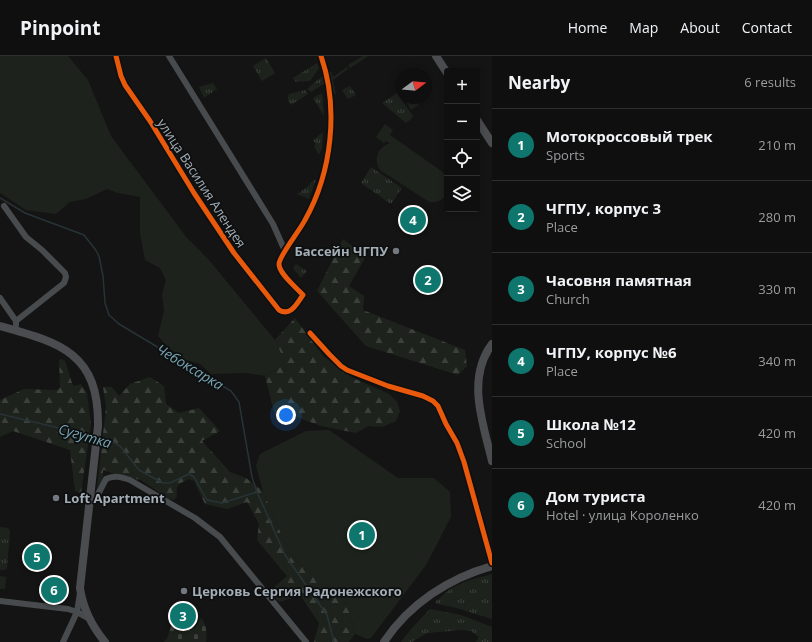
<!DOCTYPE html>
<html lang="en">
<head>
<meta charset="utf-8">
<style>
  :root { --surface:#0f0f0f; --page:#181818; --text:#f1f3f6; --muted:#9b9c9e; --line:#2f2f2f; --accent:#0f766e }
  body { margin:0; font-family:"Open Sans",sans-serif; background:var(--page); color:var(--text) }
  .controls { position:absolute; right:12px; top:12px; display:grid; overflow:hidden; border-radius:4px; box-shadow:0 2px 6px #0003 }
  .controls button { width:36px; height:36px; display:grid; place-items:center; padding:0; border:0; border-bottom:1px solid var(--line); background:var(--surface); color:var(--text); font:20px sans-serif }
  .compass { position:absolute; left:396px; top:12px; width:36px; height:36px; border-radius:50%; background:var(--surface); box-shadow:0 2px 6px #0003; rotate:74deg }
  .you { position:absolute; left:286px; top:359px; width:14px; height:14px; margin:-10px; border:3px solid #fff; border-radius:50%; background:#1a73e8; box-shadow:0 0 0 6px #1a73e833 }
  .badge { display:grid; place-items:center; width:26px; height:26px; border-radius:50%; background:var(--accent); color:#fff; font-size:13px; font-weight:700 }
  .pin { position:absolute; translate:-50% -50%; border:2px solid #fff; box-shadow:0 1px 4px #0006 }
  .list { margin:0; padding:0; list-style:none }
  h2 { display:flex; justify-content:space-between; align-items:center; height:52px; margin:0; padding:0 16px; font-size:17px }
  h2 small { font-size:13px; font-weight:400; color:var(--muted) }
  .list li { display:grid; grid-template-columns:26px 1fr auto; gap:12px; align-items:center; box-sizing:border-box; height:72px; padding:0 16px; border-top:1px solid var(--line) }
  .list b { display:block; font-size:15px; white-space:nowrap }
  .list p { margin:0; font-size:13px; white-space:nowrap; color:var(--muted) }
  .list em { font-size:13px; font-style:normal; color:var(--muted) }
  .icon { flex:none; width:22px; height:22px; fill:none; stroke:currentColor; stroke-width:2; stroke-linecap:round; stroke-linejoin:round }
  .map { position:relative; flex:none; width:492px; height:586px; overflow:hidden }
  header { display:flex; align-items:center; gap:24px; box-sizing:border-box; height:56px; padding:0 20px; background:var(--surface); border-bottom:1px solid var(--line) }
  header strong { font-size:19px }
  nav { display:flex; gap:22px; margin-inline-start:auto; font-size:14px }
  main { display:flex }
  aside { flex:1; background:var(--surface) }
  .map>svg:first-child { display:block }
  .grass { fill:url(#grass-tufts) }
  .forest { fill:url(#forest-firs) }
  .cemetery { fill:url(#cemetery-stones) }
  .garden { fill:#1d231c }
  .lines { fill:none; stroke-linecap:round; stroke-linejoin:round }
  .stream { stroke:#273337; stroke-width:1.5 }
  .minor { stroke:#484b4d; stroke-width:6 }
  .major { stroke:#4a4c4f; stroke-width:8 }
  .cycleway-casing { stroke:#0e0f10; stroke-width:8 }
  .cycleway { stroke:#e8590c; stroke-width:5 }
  .poi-dot { fill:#72787d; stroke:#0e0f10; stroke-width:1.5 }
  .labels { text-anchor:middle; stroke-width:3.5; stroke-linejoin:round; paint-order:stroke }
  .street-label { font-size:13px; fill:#a4aeb6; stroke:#0e0f10 }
  .poi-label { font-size:13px; font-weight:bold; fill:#a4aeb6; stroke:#0e0f10; text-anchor:start }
  .water-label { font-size:14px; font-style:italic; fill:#78a6b4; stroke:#0e0f10 }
</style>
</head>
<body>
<header>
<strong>Pinpoint</strong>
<nav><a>Home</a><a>Map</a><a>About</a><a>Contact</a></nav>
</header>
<main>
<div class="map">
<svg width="492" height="586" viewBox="0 0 492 586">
  <defs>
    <pattern id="grass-tufts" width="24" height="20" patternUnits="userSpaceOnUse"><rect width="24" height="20" fill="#1d231c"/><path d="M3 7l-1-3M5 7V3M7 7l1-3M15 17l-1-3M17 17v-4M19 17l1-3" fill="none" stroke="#3b403b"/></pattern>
    <pattern id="forest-firs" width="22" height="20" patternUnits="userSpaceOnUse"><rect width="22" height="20" fill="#1d231c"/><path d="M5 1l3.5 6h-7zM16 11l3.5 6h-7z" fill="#3b403b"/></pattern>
    <pattern id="cemetery-stones" width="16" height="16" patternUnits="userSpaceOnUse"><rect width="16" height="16" fill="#1d231c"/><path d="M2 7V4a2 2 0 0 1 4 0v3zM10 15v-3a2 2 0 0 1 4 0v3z" fill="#3b403b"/></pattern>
  </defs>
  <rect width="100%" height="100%" fill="#141414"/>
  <g class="grass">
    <path d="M363,0H368L350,12L348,9Z"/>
    <path d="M266,2L275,17L262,25L253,10Z"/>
    <path d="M317,7L319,12L310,25L296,26L293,22Z"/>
    <path d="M347,11L348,13L333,24L336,39L333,37L329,17L331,16L333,21Z"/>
    <path d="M321,21H324L325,27L311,36L307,33Z"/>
    <path d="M213,27L217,33L204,42L199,31Z"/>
    <path d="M350,30L356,39L348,43L342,34Z"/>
    <path d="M305,34L308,38L291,49C288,46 287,43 289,38Z"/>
    <path d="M322,37L324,60L313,42Z"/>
    <path d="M397,37L413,60L411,63L406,67L382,47Z"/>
    <path d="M323,76L322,92L319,99L314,90L316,88L313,84Z"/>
    <path d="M371,111L402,132L391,148L361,127Z"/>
    <path d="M316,123L309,143L297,138L310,129V127Z"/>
    <path d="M296,208L307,215L301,222L293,212Z"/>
    <path d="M0,471L8,472L10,475L7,512L5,514H0Z"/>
    <path d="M492,518V563L453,551L437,548L435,546L450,533L467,525Z"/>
    <path d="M430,553L461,559L492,571V586H476L479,581L471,575L462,574L427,577L412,586H401L412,572Z"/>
  </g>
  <g class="forest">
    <path d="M343,183L366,200L349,230L364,240L363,254L465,294L467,310L458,319L366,290L317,235Z"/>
    <path d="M295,262L324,301L353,322L389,338L397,346L400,355L396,365L382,371L368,370L356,377L321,370L294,360L275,359L265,320L285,307L275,284Z"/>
    <path d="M62,303L65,305L72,327L74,330L81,328L87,337L91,369L81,437L75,435L70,394L13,375L0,381V344L24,333L57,334L60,332L59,304Z"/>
    <path d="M150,321L164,330L166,348L179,357L199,352L220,375L202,385L230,416L246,422L263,435L289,496L297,506L340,539L350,555L355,578L349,586H314L319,567L300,539L279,546L270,535L287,520L257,484L259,468L247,446L227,453L205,448L194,425L189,423C179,428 175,428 177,440L174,444L169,443L141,424L116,419L104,414L103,415V421L99,433H97L106,351L103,331H112L119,340L130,328Z"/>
  </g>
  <path class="cemetery" d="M187,554L193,557L187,567L195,572L201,562C207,569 207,577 206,586H163L167,583L173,564Z"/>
  <g class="garden">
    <path d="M0,0H68L88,24L111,80L187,182L209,204L275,284L285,307L265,320L246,317L211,318L200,308L182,303L164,287L158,280L164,255L162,238L166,224L160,212L145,204L140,177V141L118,137L107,133L86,143L70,146L56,158L26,154L0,137Z"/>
    <path d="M404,42H414L419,49L411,54Z"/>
    <path d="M385,68L393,74L390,79L447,119C447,133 448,148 429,146L380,114C373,102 378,92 390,87L386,85L384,87L376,81Z"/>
    <path d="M329,374L398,422H434L450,436L451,461L426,509L371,582L367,583L355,578L350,555L340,539L297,506L289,496L263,435L256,410L260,398L306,375Z"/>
    <path d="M0,520L6,521L5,533H0Z"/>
  </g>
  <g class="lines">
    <g class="stream">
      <path d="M0,142L25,157L84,179L95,193L99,200L103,220L105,247L109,259L119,268L231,335L239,346L252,421L257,436L285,499L327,559L334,586"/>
      <path d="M0,358L93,380"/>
      <path d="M99,381L110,384L120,390L139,414L163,427H170L189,418L194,421L207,444L222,447L257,436"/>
    </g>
    <g class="minor">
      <path d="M116,0L121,20L125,29L150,65L194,137L234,197L279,254C291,261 297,247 303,239C297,232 279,218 279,208C279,200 300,174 305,164C332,116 339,52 321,0"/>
      <path d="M169,0L273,168L285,195"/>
      <path d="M4,150L26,181L42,194L65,217L66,221L64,227L16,265"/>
      <path d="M0,242L16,265V269"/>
      <path d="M310,277L329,298L341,310L347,314L388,330L423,340L433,345L438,350L446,368L457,387L464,406L492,507"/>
      <path d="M89,444L96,442L106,423C114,419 121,421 130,424L195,462L220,481L306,586"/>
      <path d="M0,545L68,553L77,556L88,562"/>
      <path d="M63,586L77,556L80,537"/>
    </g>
    <g class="major">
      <path d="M436,0L447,17"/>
      <path d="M477,64L492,87"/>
      <path d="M0,270C61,287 99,297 98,370L80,532C83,553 91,569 105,586"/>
      <path d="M492,288C466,323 483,367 492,405"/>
      <path d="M384,586C409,548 449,522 492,510"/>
    </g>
    <defs>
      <g id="cycleway">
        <path d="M116,0L121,20L125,29L150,65L194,137L234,197L279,254C291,261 297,247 303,239C297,232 279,218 279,208C279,200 300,174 305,164C332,116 339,52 321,0"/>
        <path d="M310,277L329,298L341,310L347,314L388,330L423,340L433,345L438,350L446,368L457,387L464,406L492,507"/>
      </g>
    </defs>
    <use href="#cycleway" class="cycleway-casing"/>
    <use href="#cycleway" class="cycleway"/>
  </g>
  <g class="poi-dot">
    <circle cx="396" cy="195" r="4"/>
    <circle cx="56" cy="442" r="4"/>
    <circle cx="184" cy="535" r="4"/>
  </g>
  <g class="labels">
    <g class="street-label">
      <text transform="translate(202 127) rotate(57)" y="5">улица Василия Алендея</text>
    </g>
    <g class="poi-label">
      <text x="388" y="200" text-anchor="end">Бассейн ЧГПУ</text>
      <text x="64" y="447">Loft Apartment</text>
      <text x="192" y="540">Церковь Сергия Радонежского</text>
    </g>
    <g class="water-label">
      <text transform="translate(190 311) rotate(31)" y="5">Чебоксарка</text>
      <text transform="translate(85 380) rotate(16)" y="5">Сугутка</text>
    </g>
  </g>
</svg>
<div class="controls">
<button>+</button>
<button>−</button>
<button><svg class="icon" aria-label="locate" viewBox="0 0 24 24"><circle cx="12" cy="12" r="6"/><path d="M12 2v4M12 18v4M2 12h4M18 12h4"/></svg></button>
<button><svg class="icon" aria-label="layers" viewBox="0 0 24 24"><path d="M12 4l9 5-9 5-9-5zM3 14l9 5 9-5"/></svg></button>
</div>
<svg class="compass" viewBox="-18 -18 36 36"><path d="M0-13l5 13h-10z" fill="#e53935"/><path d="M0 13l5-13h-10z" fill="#9b9c9e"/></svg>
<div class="you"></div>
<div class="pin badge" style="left:362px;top:479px">1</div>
<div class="pin badge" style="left:428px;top:224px">2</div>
<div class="pin badge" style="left:183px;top:560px">3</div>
<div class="pin badge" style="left:413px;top:164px">4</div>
<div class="pin badge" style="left:37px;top:501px">5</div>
<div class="pin badge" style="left:54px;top:534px">6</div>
</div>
<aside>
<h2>Nearby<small>6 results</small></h2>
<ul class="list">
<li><span class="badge">1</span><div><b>Мотокроссовый трек</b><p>Sports</p></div><em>210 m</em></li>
<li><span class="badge">2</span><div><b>ЧГПУ, корпус 3</b><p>Place</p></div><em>280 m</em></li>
<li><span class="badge">3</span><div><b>Часовня памятная</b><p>Church</p></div><em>330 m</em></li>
<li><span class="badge">4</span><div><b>ЧГПУ, корпус №6</b><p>Place</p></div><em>340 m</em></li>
<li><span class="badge">5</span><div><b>Школа №12</b><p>School</p></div><em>420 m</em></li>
<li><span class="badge">6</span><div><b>Дом туриста</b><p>Hotel · улица Короленко</p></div><em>420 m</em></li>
</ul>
</aside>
</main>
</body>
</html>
